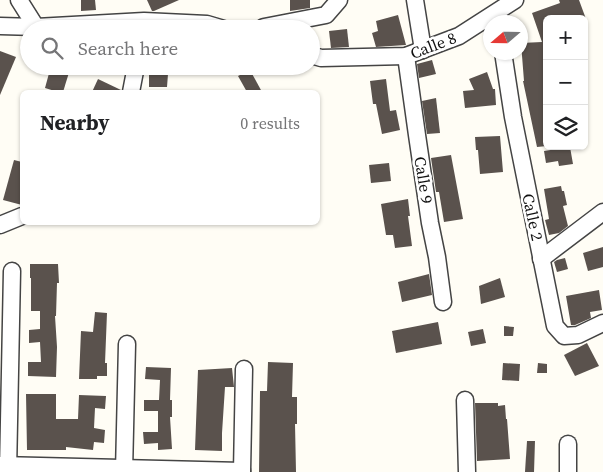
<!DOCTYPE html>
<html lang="en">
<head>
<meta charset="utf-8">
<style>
  :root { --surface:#fff; --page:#f2f2f2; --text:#202124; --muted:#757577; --line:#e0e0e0 }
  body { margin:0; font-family:"Source Serif 4",serif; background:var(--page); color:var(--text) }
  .controls { position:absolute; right:15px; top:15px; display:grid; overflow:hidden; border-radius:8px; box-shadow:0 1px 4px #0004 }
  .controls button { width:45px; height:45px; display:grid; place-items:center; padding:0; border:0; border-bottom:1px solid var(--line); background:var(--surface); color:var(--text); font:25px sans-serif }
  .compass { position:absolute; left:483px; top:15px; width:45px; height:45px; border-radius:50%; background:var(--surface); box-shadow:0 1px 4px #0004; rotate:250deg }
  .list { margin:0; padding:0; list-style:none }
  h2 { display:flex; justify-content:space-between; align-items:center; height:65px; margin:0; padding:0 20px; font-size:21px }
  h2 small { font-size:16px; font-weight:400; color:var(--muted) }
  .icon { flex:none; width:28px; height:28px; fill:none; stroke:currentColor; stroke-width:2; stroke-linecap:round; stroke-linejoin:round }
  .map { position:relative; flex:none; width:603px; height:472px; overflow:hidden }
  .search { position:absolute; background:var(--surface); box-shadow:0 1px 4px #0004; left:20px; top:20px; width:300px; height:55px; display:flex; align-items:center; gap:12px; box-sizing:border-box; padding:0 18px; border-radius:28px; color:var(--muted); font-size:19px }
  .panel { position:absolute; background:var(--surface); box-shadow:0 1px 4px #0004; left:20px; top:90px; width:300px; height:135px; border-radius:8px }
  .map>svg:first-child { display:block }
  .building { fill:#5a524d }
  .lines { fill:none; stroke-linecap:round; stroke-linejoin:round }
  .minor-casing { stroke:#444; stroke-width:19 }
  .minor { stroke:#fff; stroke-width:16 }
  .labels { text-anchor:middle; stroke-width:5; stroke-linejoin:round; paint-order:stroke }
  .street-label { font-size:16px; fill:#111; stroke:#fff }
</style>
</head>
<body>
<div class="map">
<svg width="603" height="472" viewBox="0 0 603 472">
  <rect width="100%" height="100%" fill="#fffdf5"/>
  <g class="building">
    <path d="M81,0H95L96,10L81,11Z"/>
    <path d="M147,0H179L154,11H152Z"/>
    <path d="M290,0H310V8L290,11Z"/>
    <path d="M559,0H579L586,19H547V146L537,147L523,81H524L521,43L542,42L532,13L560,3Z"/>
    <path d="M398,15L406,45L376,47L372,33L378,31L376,21Z"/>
    <path d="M347,29L349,47L331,48L329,31Z"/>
    <path d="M0,51L16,57L0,95Z"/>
    <path d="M432,60L436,74L419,78L417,64Z"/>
    <path d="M51,66H71L63,92H58L45,88Z"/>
    <path d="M149,66H162V74H168L167,87H149Z"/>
    <path d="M250,70L262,92H247L238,76Z"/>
    <path d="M487,72L493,89H495L496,105L465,108L463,91L474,90L469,79Z"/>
    <path d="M98,79L121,90V92H92Z"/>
    <path d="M386,79L390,111L396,110L400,130L382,134L376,104H373L370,81Z"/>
    <path d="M436,98L440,133L427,134L422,101Z"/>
    <path d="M500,136L503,172L480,174L478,150H476L475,137Z"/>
    <path d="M570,147L573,164L559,166L558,161L546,163L544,151Z"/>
    <path d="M451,155L463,219L444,222L439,192H436L431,158Z"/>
    <path d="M14,160L22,162V205L3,200Z"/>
    <path d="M389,163L391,181L371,183L369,165Z"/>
    <path d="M561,186L562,191H564L567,205L563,206L568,226L559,233L549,235L545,220L549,219L544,189Z"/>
    <path d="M408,199L410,216H408L412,246L395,248L393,235H386L381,204Z"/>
    <path d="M603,247V267L588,271L583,253Z"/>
    <path d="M565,258L568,269L557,272L554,262L557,260Z"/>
    <path d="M30,264H58L59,283H57L56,316H55L57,347L56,377L28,376V362H41L40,342L29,343V330L40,329V311H31V278H30Z"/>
    <path d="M429,274L432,295L402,302L398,282Z"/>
    <path d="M500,278L505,297L481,304L479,286Z"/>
    <path d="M599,290L602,310L590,312L591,318L575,325H571L566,296Z"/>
    <path d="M95,312L107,313L105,363H107V376H97V379H79L81,331L93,332Z"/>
    <path d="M438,322L442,344L396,353L392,331Z"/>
    <path d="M504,326L514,327L513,336H504Z"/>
    <path d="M483,329L486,343L471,346L468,332Z"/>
    <path d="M587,343L599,366L575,376L564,355Z"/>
    <path d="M268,362L293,363L292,397H297V424H295L296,472H259L260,391H267Z"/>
    <path d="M503,363L520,364L519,381L502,380Z"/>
    <path d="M538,363L547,364V373H537Z"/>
    <path d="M146,367L171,368L170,400H172V417H170L172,449L158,450V443L144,444L143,432H158V411H144V400H159L160,380L145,379Z"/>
    <path d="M232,368L234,387H225L222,433V451L195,450L198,370Z"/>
    <path d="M26,394H56V419H78L79,395L106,396L105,409L95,408L94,428L105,430L104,443L94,442L93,450L66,447V450H27Z"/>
    <path d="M475,403H498V406L505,405L506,419H507L510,459L477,461Z"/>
    <path d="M527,441H535L534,472H525Z"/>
  </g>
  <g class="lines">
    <defs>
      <g id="minor">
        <path d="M19,0L36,27"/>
        <path d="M415,0L423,50"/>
        <path d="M0,26L36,27L144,21L207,24L224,29"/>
        <path d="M261,29L264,27L326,15L339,0"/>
        <path d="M503,52L513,117L555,326L564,336L578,335L603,323"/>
        <path d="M311,55L321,58L406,56L459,36L515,0"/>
        <path d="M406,56L417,135L430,223L437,257L443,302"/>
        <path d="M131,92L136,66"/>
        <path d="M0,225L22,216"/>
        <path d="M541,259L603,212"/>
        <path d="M465,400L467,472"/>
        <path d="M568,444V472"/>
        <path d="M0,465L242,471"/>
        <path d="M8,472L12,271"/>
        <path d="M124,472L127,344"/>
        <path d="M242,472L244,369"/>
      </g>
    </defs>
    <use href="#minor" class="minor-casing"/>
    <use href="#minor" class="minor"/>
  </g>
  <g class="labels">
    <g class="street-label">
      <text transform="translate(433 45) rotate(-21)" y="6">Calle 8</text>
      <text transform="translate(424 180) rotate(81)" y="6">Calle 9</text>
      <text transform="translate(533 217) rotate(78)" y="6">Calle 2</text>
    </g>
  </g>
</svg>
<div class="controls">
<button>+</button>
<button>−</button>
<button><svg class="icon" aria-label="layers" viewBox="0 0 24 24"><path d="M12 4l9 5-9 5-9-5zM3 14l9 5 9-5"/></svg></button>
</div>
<svg class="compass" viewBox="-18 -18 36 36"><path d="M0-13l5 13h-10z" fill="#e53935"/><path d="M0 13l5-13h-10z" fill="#757577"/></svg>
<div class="search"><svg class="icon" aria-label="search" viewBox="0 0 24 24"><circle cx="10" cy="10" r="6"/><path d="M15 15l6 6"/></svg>Search here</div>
<section class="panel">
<h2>Nearby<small>0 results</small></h2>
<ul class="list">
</ul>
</section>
</div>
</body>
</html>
